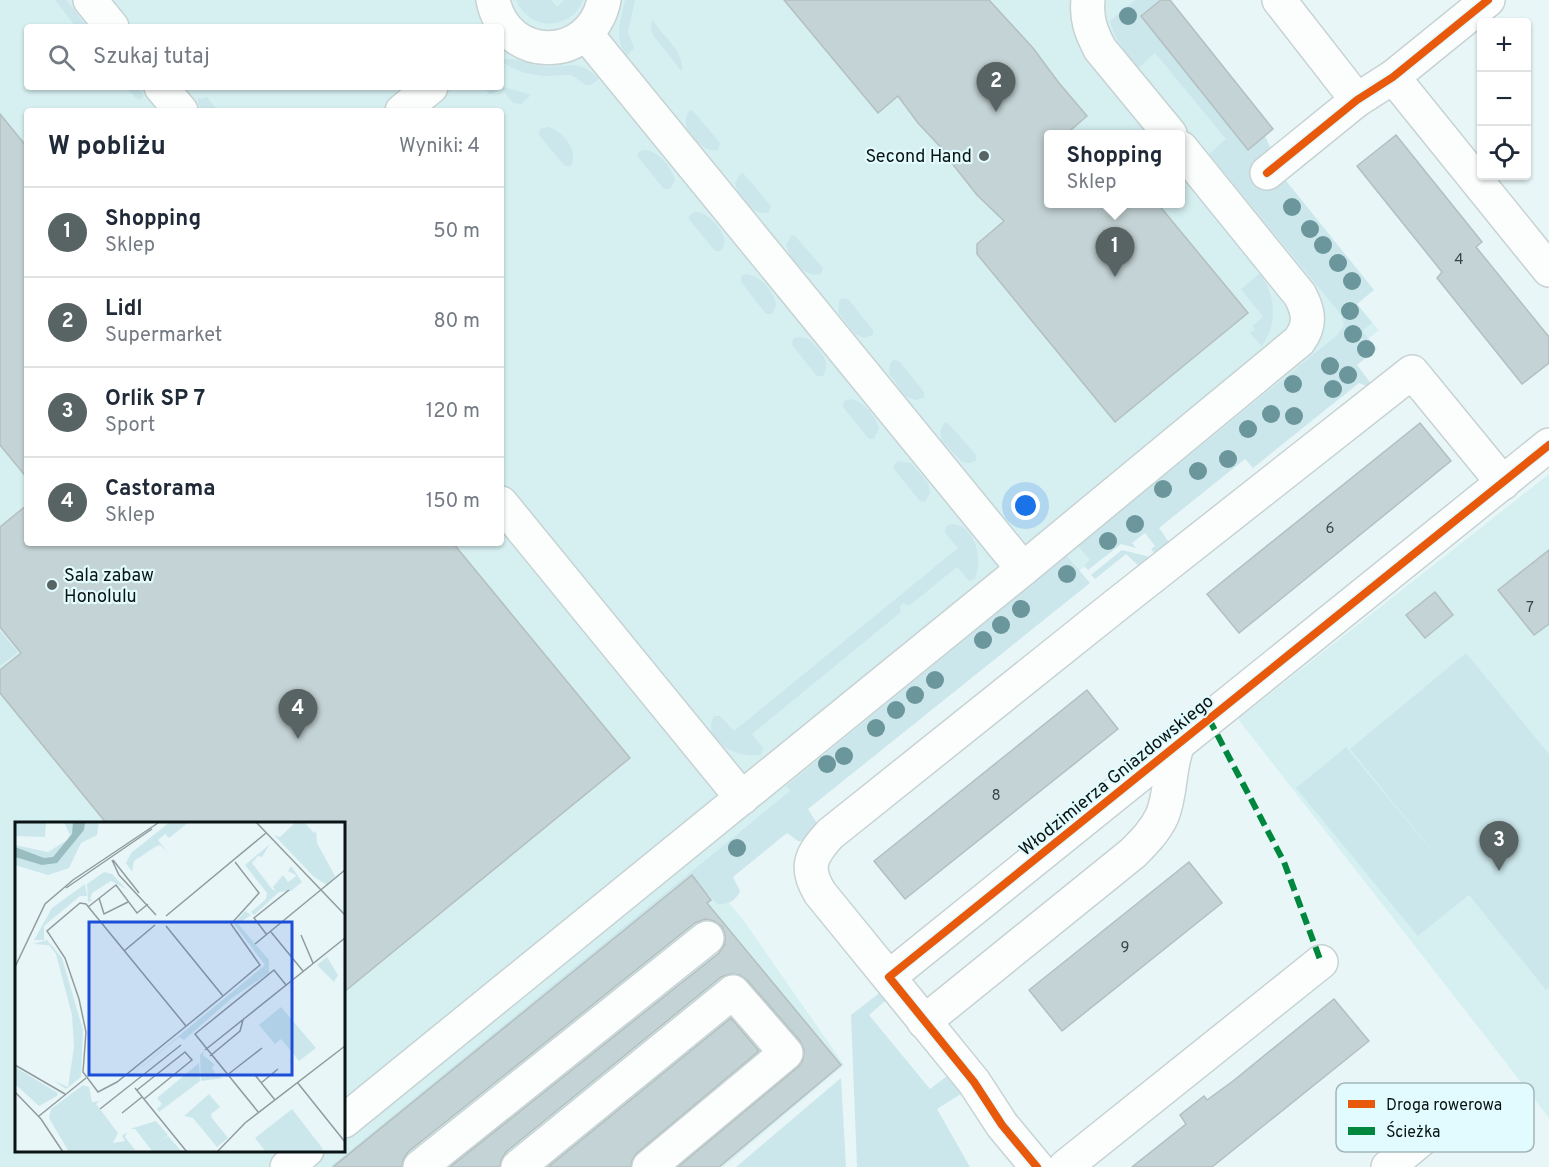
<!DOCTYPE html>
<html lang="pl">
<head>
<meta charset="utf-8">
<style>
  :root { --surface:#fff; --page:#f2f2f3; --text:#1f2937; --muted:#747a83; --line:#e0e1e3; --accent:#586364 }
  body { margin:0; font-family:Overpass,sans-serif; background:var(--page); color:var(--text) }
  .controls { position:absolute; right:18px; top:18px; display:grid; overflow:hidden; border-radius:6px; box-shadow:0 2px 4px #0004 }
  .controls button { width:54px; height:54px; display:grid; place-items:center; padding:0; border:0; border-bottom:2px solid var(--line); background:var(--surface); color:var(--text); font:30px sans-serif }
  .you { position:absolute; left:1026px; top:506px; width:21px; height:21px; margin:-15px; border:4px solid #fff; border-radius:50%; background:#1a73e8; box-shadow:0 0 0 9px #1a73e833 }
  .badge { display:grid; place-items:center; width:39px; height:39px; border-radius:50%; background:var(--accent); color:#fff; font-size:20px; font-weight:700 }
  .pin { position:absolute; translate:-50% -50px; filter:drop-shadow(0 2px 3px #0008) }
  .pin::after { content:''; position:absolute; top:32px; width:21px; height:18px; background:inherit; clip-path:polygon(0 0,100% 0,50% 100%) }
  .popup { position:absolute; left:1044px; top:130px; width:141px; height:78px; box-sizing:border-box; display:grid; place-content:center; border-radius:6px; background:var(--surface); filter:drop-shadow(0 2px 4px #0005); font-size:20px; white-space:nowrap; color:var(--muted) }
  .popup b { font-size:22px; color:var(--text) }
  .popup::after { content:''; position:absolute; left:50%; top:100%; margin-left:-12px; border:12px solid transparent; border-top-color:var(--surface) }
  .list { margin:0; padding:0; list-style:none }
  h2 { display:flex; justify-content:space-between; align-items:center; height:78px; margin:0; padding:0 24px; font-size:26px }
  h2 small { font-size:20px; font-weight:400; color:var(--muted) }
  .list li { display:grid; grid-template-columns:39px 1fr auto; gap:18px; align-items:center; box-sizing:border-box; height:90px; padding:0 24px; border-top:2px solid var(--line) }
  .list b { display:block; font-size:22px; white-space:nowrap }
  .list p { margin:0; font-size:20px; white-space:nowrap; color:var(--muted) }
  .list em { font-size:20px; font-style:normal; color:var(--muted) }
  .icon { flex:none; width:33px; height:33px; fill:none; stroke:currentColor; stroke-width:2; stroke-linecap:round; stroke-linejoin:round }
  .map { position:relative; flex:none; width:1549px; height:1167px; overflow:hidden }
  .search { position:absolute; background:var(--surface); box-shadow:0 2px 4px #0004; left:24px; top:24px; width:480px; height:66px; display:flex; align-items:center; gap:15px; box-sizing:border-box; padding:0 21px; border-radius:6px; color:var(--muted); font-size:22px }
  .panel { position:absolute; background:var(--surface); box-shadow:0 2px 4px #0004; left:24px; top:108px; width:480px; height:438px; border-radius:6px }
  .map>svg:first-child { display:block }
  .built { fill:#d6f0f2; fill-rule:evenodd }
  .green { fill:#cbe7eb }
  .building { fill:#c4d3d5; stroke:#b4bfc0; stroke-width:1.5 }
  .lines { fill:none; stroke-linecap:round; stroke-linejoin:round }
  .minor-casing { stroke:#c7d2d3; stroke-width:36 }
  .minor { stroke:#fcfefe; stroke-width:33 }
  .quiet { stroke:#00873e; stroke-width:6; stroke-dasharray:12 6; stroke-linecap:butt }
  .cycleway-casing { stroke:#e2fbfe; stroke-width:11 }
  .cycleway { stroke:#e8590c; stroke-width:8 }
  .tree { fill:#6a969c }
  .poi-dot { fill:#586364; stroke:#e2fbfe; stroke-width:2 }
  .labels { text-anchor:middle; stroke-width:4.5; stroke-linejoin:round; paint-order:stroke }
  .number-label { font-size:15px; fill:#394445 }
  .poi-label { font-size:18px; fill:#0b1415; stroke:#e2fbfe; text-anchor:end }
  .street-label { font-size:18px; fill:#0b1415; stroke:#e2fbfe }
  .inset-road { fill:none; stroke:#909c9d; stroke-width:1.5 }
  .view { fill:#1d4ed8; fill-opacity:0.15; stroke:#1d4ed8; stroke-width:3 }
  .inset-edge { fill:none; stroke:#0b1415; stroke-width:3 }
  .key { fill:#e2fbfe; stroke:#a2b6b8; stroke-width:1.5 }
  .key-label { font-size:16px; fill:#0b1415 }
</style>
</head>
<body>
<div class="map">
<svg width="1549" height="1167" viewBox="0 0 1549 1167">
  <rect width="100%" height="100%" fill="#e8f6f8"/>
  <g class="built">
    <path d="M0,0H1161L1141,16L1248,149L1357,304L1379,330L695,879L729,903L744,921L844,1065L723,1167H0ZM27,27H501V87H27ZM27,111H501V543H27ZM1049,134H1181V204H1049ZM16,824H344V1150H16Z"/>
    <path d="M1549,474V1118L1238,719Z"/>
  </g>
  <g class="green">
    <path d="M55,0H66L88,27H76Z"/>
    <path d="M516,0H551L557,7L564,0H583C570,32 529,31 516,0Z"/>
    <path d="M625,0H635L628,32L634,48L627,56C613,37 621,21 625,0Z"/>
    <path d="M1135,0H1161L1141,17L1248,149L1265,136L1271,149L1268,153L1283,177L1374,290L1357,304L1372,323L1362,331L1377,349L1357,365L1376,390L1359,383L1253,468L1245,459L1159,528L1168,541L1169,545L1159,559L1151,549L1155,546L1145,533L1132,543L1136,548L1121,544L1088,570L1084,566L1090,560L1078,546L1336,336L1344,326L1342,316L1209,154L1226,139L1155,53L1138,68C1125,52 1115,40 1110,21Z"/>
    <path d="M652,19C662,37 684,49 682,72L653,35L651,29Z"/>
    <path d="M508,59C520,59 530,64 541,66C567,69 578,57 599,79L591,85H586L571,75L543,76L525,73L510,67L501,61Z"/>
    <path d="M501,86L531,95L521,104L513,103L501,88L493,94H489L484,87Z"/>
    <path d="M125,87H137L143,94V98L138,100Z"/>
    <path d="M198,96L200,99L207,97L218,111H203L198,105Z"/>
    <path d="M690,110L694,112L720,143L718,150C701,154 675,125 690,110Z"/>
    <path d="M548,127C563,130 579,152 571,166H565L539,135L540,129Z"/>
    <path d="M644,150C658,150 671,167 675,180L670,189H664L638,157V152Z"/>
    <path d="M743,173L771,206L769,212C754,218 738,197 735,183L740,174Z"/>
    <path d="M694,212C708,211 724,230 725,243L721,251H715L689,219V216Z"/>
    <path d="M794,235L823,268L821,274C804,278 790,260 786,245L791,236Z"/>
    <path d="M1260,273C1276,296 1278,323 1262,346L1250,333L1255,329L1252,326L1263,317L1241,289Z"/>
    <path d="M746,274C760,275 775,292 776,306L772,314H766L741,282V276Z"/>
    <path d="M842,298L848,299L873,330V335L864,338L855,334L838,312L839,302Z"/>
    <path d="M797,337L807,338C818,347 833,362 823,376H817L792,345L793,339Z"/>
    <path d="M893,360L899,361L924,392V398L915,400L905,396L889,373L890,364Z"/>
    <path d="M852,399C864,402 877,418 879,429L874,439H869L843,407L844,401Z"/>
    <path d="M947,422L976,455V460L970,463L962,462L942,441L940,432L944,423Z"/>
    <path d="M898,461L911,463L928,483L930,493L925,502L920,501L894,469V465Z"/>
    <path d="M951,524C976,524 983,560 975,579L969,581L957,567L909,606L903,603L900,606L901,612L752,734L763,748L762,754C741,761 699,741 714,716H720L734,731L958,548L945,533L946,526Z"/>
    <path d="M1122,550L1150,557L1140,567L1126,554L1095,579L1091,575Z"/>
    <path d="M1067,556L1090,583L808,809L818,825L806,841H798L787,833L733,877L740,891C736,901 728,905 717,904L691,876L337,1165L330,1167L790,791L786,786Z"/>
    <path d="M0,631L18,652L0,666Z"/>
    <path d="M1466,653L1549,754V987L1546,990L1469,895L1418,936L1296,788L1346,747L1451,874L1350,749Z"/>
    <path d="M882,991L885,996V1001L869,1015L930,1089L947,1076H953L964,1092L937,1109L970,1167H857L851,1015Z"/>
    <path d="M841,1078L846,1167H736Z"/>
  </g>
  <g class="building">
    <path d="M784,0H989L1033,48L1059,83L1087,116L1065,135H1049V204H1158L1248,313L1115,422L977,254V244L1004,221L977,195L947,157L948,155L918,123L898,96L878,113Z"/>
    <path d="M1161,0H1170L1273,129L1248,150L1141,16Z"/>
    <path d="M0,114L27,147V478L0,445Z"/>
    <path d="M1396,135L1482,242L1476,247L1549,337V363L1522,384L1437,278L1442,272L1357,166Z"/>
    <path d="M1420,423L1451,461L1239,633L1207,594Z"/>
    <path d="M27,505V543H453L630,758L344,992V824H107L0,693V670L21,653L0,627V527Z"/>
    <path d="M1549,550V624L1534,635L1498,590Z"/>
    <path d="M1435,592L1453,615L1425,638L1406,615Z"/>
    <path d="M1087,690L1118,729L905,899L874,861Z"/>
    <path d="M1189,862L1222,903L1062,1031L1029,990Z"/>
    <path d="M692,875L711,900L707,903L841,1065L719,1167H678L798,1067L803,1060L804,1050L800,1041L747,980L740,975L730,974L721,977L506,1152L501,1160L500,1167H450L719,953L725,944V935L722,927L714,921L705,919L695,923L408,1152L403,1160L402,1167H333Z"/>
    <path d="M1334,999L1369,1041L1212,1167H1132L1186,1124L1180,1115L1204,1096L1207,1100L1233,1081Z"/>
    <path d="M731,1018L759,1051L637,1153L632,1160L631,1167H548Z"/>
  </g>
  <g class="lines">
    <defs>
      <g id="minor">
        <path d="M90,0L112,27"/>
        <path d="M493,0C506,64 591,63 604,0"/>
        <path d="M1088,0C1086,19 1091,32 1100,49L1170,134"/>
        <path d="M1279,0L1357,100"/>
        <path d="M586,34L1023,569"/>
        <path d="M1393,77L1549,270"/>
        <path d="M161,87L181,111"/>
        <path d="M402,111L431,87"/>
        <path d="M1267,173L1357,100L1393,77L1488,0"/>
        <path d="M501,503L742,798"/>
        <path d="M889,977L1549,445"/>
        <path d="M924,1022L1133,853C1144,842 1155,831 1162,816C1172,792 1168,766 1179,742"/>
        <path d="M344,1121L1023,569L1299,341C1311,325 1309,312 1300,295L1181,148"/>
        <path d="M287,1167L307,1150"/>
        <path d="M420,1167L707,938"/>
        <path d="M518,1167L733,992L786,1053L649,1167"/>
        <path d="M1037,1167L1002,1125L974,1082L820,893C804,867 811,855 830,834L1115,606L1412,372L1503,483"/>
        <path d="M1065,1167L1321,962"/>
        <path d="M1388,1167L1441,1123"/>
      </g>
    </defs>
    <use href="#minor" class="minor-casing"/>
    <use href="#minor" class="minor"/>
    <path class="quiet" d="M1209,719L1284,862L1321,962"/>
    <defs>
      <g id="cycleway">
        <path d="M1267,173L1357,100L1393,77L1488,0"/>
        <path d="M1037,1167L1002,1125L974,1082L889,977L1549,445"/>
      </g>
    </defs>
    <use href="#cycleway" class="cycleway-casing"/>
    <use href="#cycleway" class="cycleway"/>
  </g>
  <g class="tree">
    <circle cx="1128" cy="16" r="9"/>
    <circle cx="1292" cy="207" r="9"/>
    <circle cx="1310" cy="229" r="9"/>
    <circle cx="1323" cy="245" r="9"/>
    <circle cx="1338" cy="263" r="9"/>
    <circle cx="1352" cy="281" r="9"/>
    <circle cx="1350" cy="311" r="9"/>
    <circle cx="1353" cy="334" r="9"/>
    <circle cx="1366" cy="349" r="9"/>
    <circle cx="1330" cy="366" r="9"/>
    <circle cx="1348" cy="375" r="9"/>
    <circle cx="1293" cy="384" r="9"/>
    <circle cx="1333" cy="389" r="9"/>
    <circle cx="1271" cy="414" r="9"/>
    <circle cx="1294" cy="416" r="9"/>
    <circle cx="1248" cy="429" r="9"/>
    <circle cx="1228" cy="459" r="9"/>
    <circle cx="1198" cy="471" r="9"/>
    <circle cx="1163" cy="489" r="9"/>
    <circle cx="1135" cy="524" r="9"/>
    <circle cx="1108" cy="541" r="9"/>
    <circle cx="1067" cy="574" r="9"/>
    <circle cx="1021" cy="609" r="9"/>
    <circle cx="1001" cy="625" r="9"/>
    <circle cx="983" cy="640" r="9"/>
    <circle cx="935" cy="680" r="9"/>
    <circle cx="915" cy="695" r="9"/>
    <circle cx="896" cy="710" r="9"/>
    <circle cx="876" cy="728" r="9"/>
    <circle cx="844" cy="756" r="9"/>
    <circle cx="827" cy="764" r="9"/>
    <circle cx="737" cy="848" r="9"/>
  </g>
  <g class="poi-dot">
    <circle cx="984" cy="156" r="6"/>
    <circle cx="52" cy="585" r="6"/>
  </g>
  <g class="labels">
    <g class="number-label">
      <text x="1459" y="264">4</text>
      <text x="1330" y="533">6</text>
      <text x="1530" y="612">7</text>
      <text x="996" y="800">8</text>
      <text x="1125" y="952">9</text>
    </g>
    <g class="poi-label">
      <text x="972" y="162">Second Hand</text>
      <text x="64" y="581" text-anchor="start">Sala zabaw<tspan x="64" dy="21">Honolulu</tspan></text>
    </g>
    <g class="street-label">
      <text transform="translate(1116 775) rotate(-39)" y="6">Włodzimierza Gniazdowskiego</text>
    </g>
  </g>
  <g transform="translate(15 822)">
    <rect width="330" height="330" fill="#e8f6f8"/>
    <path d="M0,0H31L30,15L0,14ZM49,0H84L82,13L66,21L54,46L33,53L0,43V23L33,30L52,18L55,13ZM155,0H174L154,16L150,12L143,18L153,31L145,23L140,25L119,39L117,50L111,41L116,31ZM281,0H289L299,11L301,9L302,21L320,54L312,63L299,55L259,13L265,15ZM255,22L247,35L243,34L237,41L257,67L261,69L258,65L268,53L273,60L279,56L281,53L273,49L276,44L287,60L276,69L264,70L239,93L236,90L251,77L252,71L230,43ZM89,50L97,52L111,67L96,59L77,71L75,77L78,78L73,80L72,62ZM70,62L72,74H65L29,104V118H19L37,86ZM230,89L236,93L223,102L254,138V151L217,176L169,218L164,215L81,282L103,311L98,321L110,319L107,314L112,310L110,315L120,328L54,330L34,296L36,287L68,263L74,265L77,280L85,279L250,143L219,102ZM32,118L47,136L68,208L66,255L51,267L39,259L53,265L59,225L57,193L41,132L34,123L18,122ZM312,135L323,153L319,160L302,143ZM266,185L301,226L284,239L266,217L260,222L244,203ZM189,229L188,233L200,243L197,245L201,253L208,256L186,259L185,233ZM184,241L185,259L144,290L142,287L147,282L142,276ZM0,245L43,271L42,274L24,284L0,262ZM194,272L205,285L196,292L197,296L213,316L202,325L178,296L169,294ZM277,287L308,327L305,330H251L240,316ZM141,299L153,313L144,320L153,314L167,330H138L120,307H115Z" fill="#cbe7eb"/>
    <path d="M58,0H70L69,8L42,41L27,43L0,35V25L29,36L38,35L57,12Z" fill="#9abdc1"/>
    <path class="inset-road" d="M241,0L330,93M97,38L104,53L141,93M98,38L124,71M51,66L137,7M84,76L89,92L113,80M73,85L101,63L122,91L133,82M151,94L251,11M151,104L208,174M256,110L288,149M252,113L239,96L274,68M286,113L298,141M240,122L330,48M109,129L140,103M0,145L30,82L58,58L143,1M171,204L71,82L65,81L32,109L50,136L64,177L71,210L68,250L83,270L102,260L175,201L208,174L245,143L216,102L244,71L220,40M190,228L330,116M195,234L225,209L228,198M0,243L50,272M240,253L260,278M211,254L247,226M282,260L330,320M246,261L263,247M120,266L172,330M122,268L170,230L177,238L129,277M0,270L26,297L48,330M85,287L166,223M107,291L127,275M244,291L180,212L259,148L271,163M24,294L71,256M202,330L230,301L330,224"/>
    <path class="view" d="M74,100H277V253H74Z"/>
    <rect width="330" height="330" class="inset-edge"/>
  </g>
  <rect x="1336" y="1083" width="198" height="69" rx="9" class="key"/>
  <rect x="1348" y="1100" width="27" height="8" fill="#e8590c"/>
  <rect x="1348" y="1127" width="27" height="8" fill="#00873e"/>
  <g class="key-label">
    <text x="1386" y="1110">Droga rowerowa</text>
    <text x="1386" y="1137">Ścieżka</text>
  </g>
</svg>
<div class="controls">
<button>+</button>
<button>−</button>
<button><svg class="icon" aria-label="locate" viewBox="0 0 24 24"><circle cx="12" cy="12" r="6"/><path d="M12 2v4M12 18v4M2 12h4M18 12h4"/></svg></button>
</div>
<div class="you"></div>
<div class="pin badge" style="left:1115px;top:277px">1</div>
<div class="popup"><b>Shopping</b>Sklep</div>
<div class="pin badge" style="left:996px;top:112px">2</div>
<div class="pin badge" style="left:1499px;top:871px">3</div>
<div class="pin badge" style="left:298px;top:739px">4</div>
<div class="search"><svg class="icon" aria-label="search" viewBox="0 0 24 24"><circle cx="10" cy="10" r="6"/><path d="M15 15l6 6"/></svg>Szukaj tutaj</div>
<section class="panel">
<h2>W pobliżu<small>Wyniki: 4</small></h2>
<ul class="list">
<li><span class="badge">1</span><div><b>Shopping</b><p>Sklep</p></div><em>50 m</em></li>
<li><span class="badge">2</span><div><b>Lidl</b><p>Supermarket</p></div><em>80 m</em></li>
<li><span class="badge">3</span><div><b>Orlik SP 7</b><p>Sport</p></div><em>120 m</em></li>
<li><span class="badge">4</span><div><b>Castorama</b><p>Sklep</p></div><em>150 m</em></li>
</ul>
</section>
</div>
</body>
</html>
